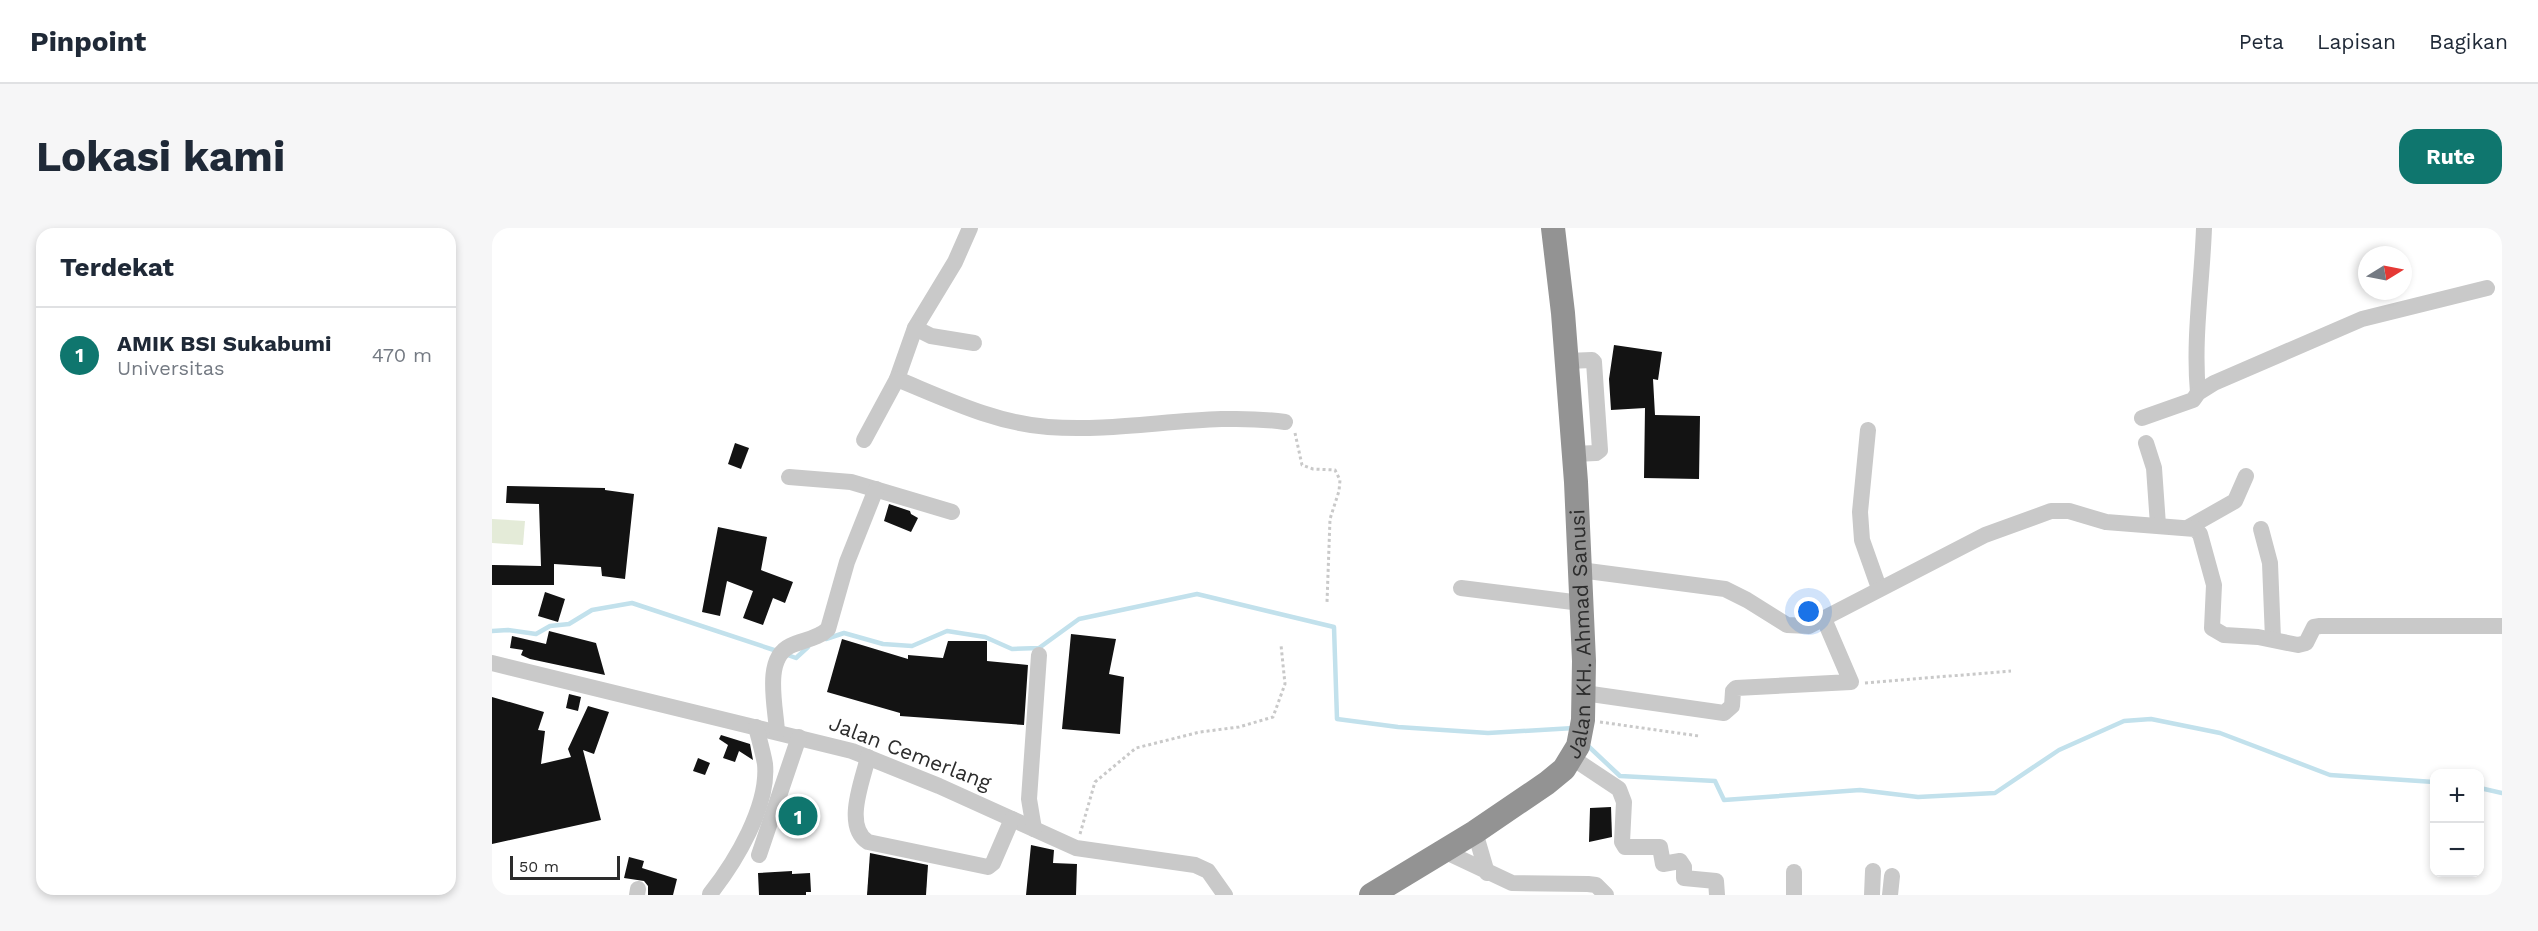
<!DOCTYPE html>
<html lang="id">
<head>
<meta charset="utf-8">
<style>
  :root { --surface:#fff; --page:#f6f6f7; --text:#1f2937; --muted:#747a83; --line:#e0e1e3; --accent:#0f766e }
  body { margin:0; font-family:"Work Sans",sans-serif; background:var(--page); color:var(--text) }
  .controls { position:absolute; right:18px; bottom:18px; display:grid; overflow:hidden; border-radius:12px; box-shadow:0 3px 9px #0003 }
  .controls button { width:54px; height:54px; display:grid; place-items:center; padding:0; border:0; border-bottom:2px solid var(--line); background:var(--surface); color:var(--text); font:30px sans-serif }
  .compass { position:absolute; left:1866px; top:18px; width:54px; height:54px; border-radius:50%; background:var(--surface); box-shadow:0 3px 9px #0003; rotate:80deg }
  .scale { position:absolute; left:18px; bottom:15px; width:110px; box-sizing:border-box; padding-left:6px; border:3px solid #2c2c2c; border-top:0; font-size:16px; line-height:21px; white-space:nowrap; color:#2c2c2c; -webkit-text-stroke:4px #fff; paint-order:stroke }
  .you { position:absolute; left:1317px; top:384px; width:21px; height:21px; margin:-15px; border:4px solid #fff; border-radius:50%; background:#1a73e8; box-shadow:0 0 0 9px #1a73e833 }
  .badge { display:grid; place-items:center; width:39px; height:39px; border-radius:50%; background:var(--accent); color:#fff; font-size:20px; font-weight:700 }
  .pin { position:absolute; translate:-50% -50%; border:3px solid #fff; box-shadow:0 2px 6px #0006 }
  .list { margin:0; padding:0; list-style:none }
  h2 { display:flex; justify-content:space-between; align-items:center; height:78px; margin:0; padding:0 24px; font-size:26px }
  h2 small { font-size:20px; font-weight:400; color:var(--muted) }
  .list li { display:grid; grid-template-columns:39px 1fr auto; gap:18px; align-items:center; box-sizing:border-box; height:96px; padding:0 24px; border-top:2px solid var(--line) }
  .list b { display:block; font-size:22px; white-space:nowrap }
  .list p { margin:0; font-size:20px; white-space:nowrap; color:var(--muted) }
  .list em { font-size:20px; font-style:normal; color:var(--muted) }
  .map { position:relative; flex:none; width:2010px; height:667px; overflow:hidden; border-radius:18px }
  header { display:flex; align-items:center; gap:36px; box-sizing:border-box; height:84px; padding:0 30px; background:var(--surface); border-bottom:2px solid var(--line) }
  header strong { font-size:28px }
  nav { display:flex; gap:33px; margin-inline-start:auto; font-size:21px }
  .intro { display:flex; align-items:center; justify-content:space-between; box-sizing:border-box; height:144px; padding:0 36px }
  h1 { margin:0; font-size:42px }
  .button { padding:15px 27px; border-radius:18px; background:var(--accent); color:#fff; font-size:21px; font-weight:700 }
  main { display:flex; gap:36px; padding:0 36px }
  aside { flex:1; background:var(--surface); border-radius:18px; box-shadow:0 3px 9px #0003 }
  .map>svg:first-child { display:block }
  .green { fill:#e4ebd8 }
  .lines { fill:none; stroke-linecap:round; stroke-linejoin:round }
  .stream { stroke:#c2e1ec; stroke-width:4.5 }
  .building { fill:#131313 }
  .path { stroke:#c9c9c9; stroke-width:3; stroke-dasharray:3 3; stroke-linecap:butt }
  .minor { stroke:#c9c9c9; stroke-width:16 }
  .highway { stroke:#939393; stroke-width:24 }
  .labels { text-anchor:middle; stroke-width:6; stroke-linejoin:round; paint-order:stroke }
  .street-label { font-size:21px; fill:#2c2c2c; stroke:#fff }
</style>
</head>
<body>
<header>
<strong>Pinpoint</strong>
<nav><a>Peta</a><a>Lapisan</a><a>Bagikan</a></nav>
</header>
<div class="intro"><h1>Lokasi kami</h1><a class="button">Rute</a></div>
<main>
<aside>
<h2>Terdekat<small></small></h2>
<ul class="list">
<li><span class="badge">1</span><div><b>AMIK BSI Sukabumi</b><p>Universitas</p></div><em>470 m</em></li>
</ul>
</aside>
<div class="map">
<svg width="2010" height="667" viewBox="0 0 2010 667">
  <rect width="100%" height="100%" fill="#fff"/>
  <path class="green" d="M0,291L33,293L31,317L0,315Z"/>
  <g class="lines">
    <g class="stream">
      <path d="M0,403L16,402L44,406L58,398L77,396L100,382L140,375L285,423"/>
      <path d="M334,411L352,405L391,416L420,418L455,403L493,409L520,421L547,420L587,391L705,366L842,399L845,491L906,499L996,505L1082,500"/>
      <path d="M293,426L304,430L316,419"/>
      <path d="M1094,516L1128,548L1223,553L1232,572L1368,562L1426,569L1503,565L1567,522L1632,493L1659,491L1728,505L1838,547L1942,554"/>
      <path d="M1988,560L2010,565"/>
    </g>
  </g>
  <g class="building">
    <path d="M1122,117L1170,124L1166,152L1161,151L1163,187L1208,188L1207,251L1152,250L1153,180L1119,182L1117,151Z"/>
    <path d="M243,215L257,220L249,241L236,236Z"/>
    <path d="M15,258L113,260V262L142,266L133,351L110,348L109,339L62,336V357H0V337L49,338L47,276L14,275Z"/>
    <path d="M397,276L418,283L419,286L426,290L419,304L392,293Z"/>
    <path d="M226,299L275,309L269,342L301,354L293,375L281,370L271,397L251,390L261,363L235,353L228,388L210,384Z"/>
    <path d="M53,364L73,371L66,394L46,388Z"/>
    <path d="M57,403L104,415L113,447L38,431L29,427L31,422L18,420L20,408L54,416Z"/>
    <path d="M579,406L624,411L617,446L632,449L628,506L570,501Z"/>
    <path d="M350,411L416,431V427L451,430L456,413H495V433L536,437L532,497L408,488V485L335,464Z"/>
    <path d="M77,466L89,469L86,483L74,480Z"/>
    <path d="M0,469L52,484L46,502L53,503L49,536L79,529L76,521L96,478L117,484L102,526L91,522L109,592L0,616Z"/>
    <path d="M229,507L258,516L261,532L247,523L243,534L231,530L236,517L227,511Z"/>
    <path d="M206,530L218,535L213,547L201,543Z"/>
    <path d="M1119,579L1120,609L1097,614L1098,580Z"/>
    <path d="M539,617L562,622L561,635L585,636L584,667H534Z"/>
    <path d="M378,625L436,637L434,667H375Z"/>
    <path d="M137,629L152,633L150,640L185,651L181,667H156V658L152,653L132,650Z"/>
    <path d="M300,643V646L318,645L319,664H314V667H267L266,645Z"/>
  </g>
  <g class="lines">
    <g class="path">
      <path d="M803,205L810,237L821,241L843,242L848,252L847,263L838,291L835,374"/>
      <path d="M1373,455L1519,443"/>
      <path d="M1108,494L1207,508"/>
      <path d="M588,606L603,554L644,520L708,504L747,499L781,489L793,456L789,417"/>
    </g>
    <g class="minor">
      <path d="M478,0L463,34L423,100L405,151C454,171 503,195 556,199C635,205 715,183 793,194"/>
      <path d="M423,100L439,108L482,115"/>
      <path d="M1075,133L1100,132L1102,134L1108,222L1104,225L1082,226"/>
      <path d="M1706,165C1701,110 1710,56 1712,0"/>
      <path d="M1650,190L1701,172L1706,165L1722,155L1870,91L1995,60"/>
      <path d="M1376,202L1368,284L1370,312L1387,360"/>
      <path d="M372,212L405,151"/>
      <path d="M1654,215L1662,240L1666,297"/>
      <path d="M297,249L359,254L460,284"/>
      <path d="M1697,299L1743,273L1754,248"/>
      <path d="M1769,301L1778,335L1781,411"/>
      <path d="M1088,342L1233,361L1255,372L1295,397L1317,398L1493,307L1559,283H1577L1614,294L1703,301L1708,306L1722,357L1720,400L1732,407L1766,409L1806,417L1814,415L1822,399L1828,398H2010"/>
      <path d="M969,360L1089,375"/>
      <path d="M0,435L360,523L447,558L584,620L703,637L716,643L733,667"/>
      <path d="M1092,465L1232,485L1240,478L1241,463L1244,460L1359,454L1332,391"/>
      <path d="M285,504C284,480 271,431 298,418C310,412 326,411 336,401L355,334L384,261"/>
      <path d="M376,529C371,552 351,598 376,614L496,639L501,635L520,591"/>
      <path d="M1079,529L1127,561L1132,574L1130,614L1133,619H1168L1171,636L1188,633L1192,639V650L1224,653L1225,667"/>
      <path d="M542,601L537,571L547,427"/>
      <path d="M983,604L995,645"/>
      <path d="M952,623L1020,655L1096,656L1104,657L1114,667"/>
      <path d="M267,627L307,509"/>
      <path d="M218,666C244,633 277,578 273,536C271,524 267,511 264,499"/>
      <path d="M145,667L146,661"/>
      <path d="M1302,667V644"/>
      <path d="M1380,667L1381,643"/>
      <path d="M1398,667L1400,648"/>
    </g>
    <path class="highway" id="s1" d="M879,667L983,604L1055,555L1072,541L1086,518L1091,492L1092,433L1084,254L1071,85L1061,0"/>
  </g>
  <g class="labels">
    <g class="street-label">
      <text dy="7" stroke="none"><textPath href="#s1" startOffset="370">Jalan KH. Ahmad Sanusi</textPath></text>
      <text transform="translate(418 525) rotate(21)" y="7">Jalan Cemerlang</text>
    </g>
  </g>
</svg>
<div class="controls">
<button>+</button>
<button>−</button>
</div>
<svg class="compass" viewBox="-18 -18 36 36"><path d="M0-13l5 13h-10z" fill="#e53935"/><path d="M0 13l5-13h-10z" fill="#747a83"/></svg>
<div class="scale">50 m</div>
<div class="you"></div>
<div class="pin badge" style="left:306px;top:588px">1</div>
</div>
</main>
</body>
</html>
